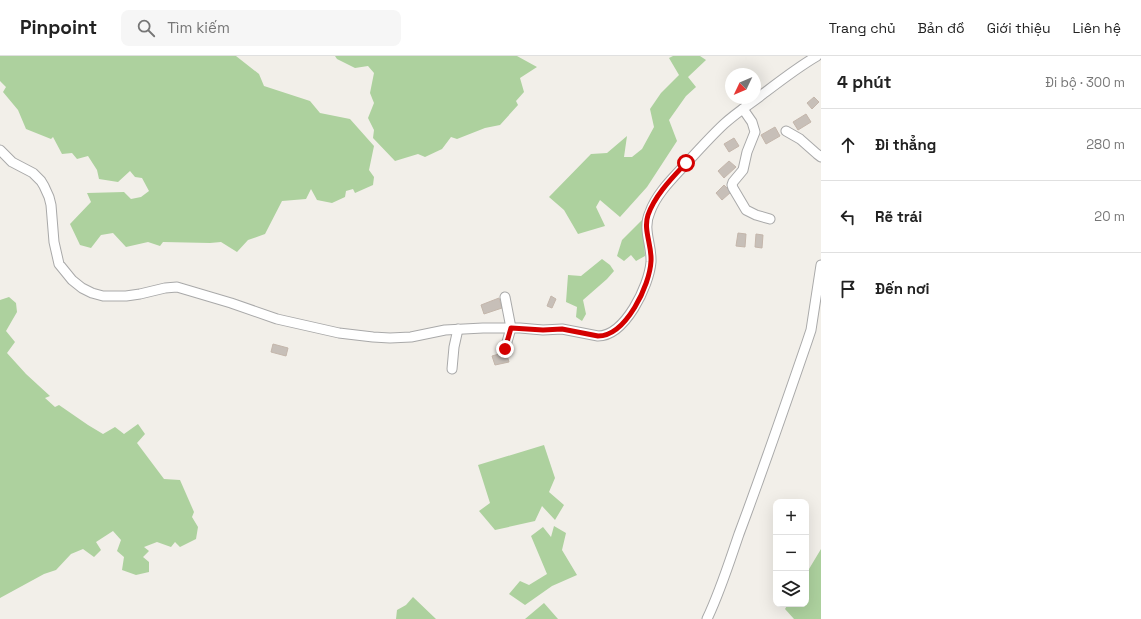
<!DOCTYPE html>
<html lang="vi">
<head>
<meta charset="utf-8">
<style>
  :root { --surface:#fff; --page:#f6f6f6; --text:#222; --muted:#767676; --line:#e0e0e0 }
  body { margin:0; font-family:"Space Grotesk",sans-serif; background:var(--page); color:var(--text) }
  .controls { position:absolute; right:12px; bottom:12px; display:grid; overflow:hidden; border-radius:8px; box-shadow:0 4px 16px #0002 }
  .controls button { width:36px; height:36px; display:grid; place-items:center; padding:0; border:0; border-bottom:1px solid var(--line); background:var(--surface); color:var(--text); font:20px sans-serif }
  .compass { position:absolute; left:725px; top:12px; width:36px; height:36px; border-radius:50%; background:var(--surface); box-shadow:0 4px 16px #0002; rotate:226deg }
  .stop { position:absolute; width:12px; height:12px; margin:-9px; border:3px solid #d40000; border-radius:50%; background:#fff }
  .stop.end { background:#d40000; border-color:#fff; box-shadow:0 1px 4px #0008 }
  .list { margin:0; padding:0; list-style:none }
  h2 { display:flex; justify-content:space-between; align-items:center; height:52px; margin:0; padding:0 16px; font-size:17px }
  h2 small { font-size:13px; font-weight:400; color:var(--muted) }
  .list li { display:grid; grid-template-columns:26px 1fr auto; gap:12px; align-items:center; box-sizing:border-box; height:72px; padding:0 16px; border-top:1px solid var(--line) }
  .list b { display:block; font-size:15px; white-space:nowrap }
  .list em { font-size:13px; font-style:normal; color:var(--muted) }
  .icon { flex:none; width:22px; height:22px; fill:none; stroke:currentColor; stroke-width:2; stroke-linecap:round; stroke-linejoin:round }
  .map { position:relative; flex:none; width:821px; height:563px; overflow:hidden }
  header { display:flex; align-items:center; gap:24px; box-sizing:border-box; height:56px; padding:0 20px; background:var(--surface); border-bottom:1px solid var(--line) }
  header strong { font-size:19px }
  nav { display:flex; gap:22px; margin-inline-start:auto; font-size:14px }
  .search { width:280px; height:36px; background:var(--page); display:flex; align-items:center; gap:10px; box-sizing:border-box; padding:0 14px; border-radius:8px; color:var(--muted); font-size:15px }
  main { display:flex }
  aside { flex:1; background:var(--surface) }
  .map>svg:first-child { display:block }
  .forest { fill:#add19e }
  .building { fill:#c7bfb8; stroke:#c4b6ab }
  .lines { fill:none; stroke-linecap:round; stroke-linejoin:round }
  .minor-casing { stroke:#a9a9a9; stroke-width:11 }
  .minor { stroke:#fff; stroke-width:9 }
  .route { stroke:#d40000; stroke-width:5 }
</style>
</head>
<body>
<header>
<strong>Pinpoint</strong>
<div class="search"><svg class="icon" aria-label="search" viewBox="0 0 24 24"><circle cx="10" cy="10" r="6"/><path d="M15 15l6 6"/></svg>Tìm kiếm</div>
<nav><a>Trang chủ</a><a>Bản đồ</a><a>Giới thiệu</a><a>Liên hệ</a></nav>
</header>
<main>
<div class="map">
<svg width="821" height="563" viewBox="0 0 821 563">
  <rect width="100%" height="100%" fill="#f2efe9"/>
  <g class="forest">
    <path d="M0,0H236L259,18L264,30L310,45L320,57L350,63L374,90L369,114L374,121L373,129L355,137L353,133L346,135L345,141L332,147L317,144L311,133L306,143L282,145L265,178L248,184L237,196L221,186L210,187L163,186L160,190L148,186L126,191L113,177L101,179L91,192L80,189L70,168L91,146L87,137L124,136L131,143L141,141L149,135L142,122L135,121L130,115L118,126L99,123L97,114L88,100L77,103L72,97L62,98L53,81L51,83L26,73L18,54L3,36L6,31L0,25Z"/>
    <path d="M335,0H517L537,11L520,22L524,36L516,45L518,49L500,69L485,72L457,83L451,81L442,93L425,101L418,98L395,105L373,82L374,74L368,62L374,47L370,37L374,17L368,10L355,12L337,3Z"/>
    <path d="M673,0H700L706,4L688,21L696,31L686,40L669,64L677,85L647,131L620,161L600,144L596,151L605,170L578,178L564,154L549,141L591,98L607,97L627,80L624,101H632L642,93L654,71L650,53L661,37L679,19L669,2Z"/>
    <path d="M643,163L645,200L636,205L631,199L624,205L617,200L622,184Z"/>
    <path d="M602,203L610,209L614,215L607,223L583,244L586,258L582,265L576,261L577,251L566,246L568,219L581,220Z"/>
    <path d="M9,241L16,247L17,256L6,275L15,286L7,297L26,318L50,340L45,342L55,351L59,349L88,369L103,378L115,371L124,378L138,368L145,378L137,387L164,423L180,424L194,456L192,461L198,471L196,483L180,491L175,486L171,491L157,486L144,491L149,495L143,501L149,506V516L136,519L122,514L124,501L117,495L121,484L113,475L96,486L101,494L94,501L83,493L71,498L56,514L44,518L0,542V244Z"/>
    <path d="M544,389L555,422L549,436L564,449L555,464L542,450L535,465L495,474L479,455L490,447L478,409Z"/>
    <path d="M554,470L566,477L562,494L577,519L552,530L525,549L509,538L520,525L529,529L547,518L531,480L543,471L551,481Z"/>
    <path d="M821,493V563H794L785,553L788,548H806V518Z"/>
    <path d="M413,541L436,563H396L397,554L406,549Z"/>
    <path d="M544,547L558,563H525Z"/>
  </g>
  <g class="building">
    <path d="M814,41L819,46L812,53L807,47Z"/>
    <path d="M806,58L811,66L798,74L793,66Z"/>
    <path d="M775,71L780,80L766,88L761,79Z"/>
    <path d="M734,82L739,90L729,96L724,88Z"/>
    <path d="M729,105L736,111L724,122L718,115Z"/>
    <path d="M724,129L731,136L722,144L716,137Z"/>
    <path d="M738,177L746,178L745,191L736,190Z"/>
    <path d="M756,178L763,179L762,192L755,191Z"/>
    <path d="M551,240L556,243L552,252L547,250Z"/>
    <path d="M499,242L502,252L484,258L481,249Z"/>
    <path d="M273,288L288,292L286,300L271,296Z"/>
    <path d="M506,296L509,306L495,309L492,300Z"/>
  </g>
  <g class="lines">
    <defs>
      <g id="minor">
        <path d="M743,53L752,66L755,76L747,96L743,114L733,126L732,129L733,132L746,154L756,159L770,163"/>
        <path d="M786,75L800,83L817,98L821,101"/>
        <path d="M0,94L12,106L33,117L41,125L44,130L49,141L51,149L54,186L59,208L72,224L82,232L92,237L103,240H126L140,238L165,232L177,231L231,247L277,263L339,277L373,281L390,282L411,281L445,274L483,272H520L543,274L562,273L598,280C625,280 649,230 651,206C652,189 642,173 650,156C656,139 670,125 682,112C696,97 709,82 724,68C736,57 750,48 763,38C780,25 798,11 817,0"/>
        <path d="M505,293L511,272L505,241"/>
        <path d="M452,313L454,291L458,273"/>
        <path d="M707,563C720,536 729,507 739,478C763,414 785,350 807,286L811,274L821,209"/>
      </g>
    </defs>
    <use href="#minor" class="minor-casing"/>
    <use href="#minor" class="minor"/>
  </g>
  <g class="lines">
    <path class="route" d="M505,293L511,272L543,274L562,273L598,280C626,280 650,229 651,205C652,189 643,174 648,159C655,139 672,122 686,107"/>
  </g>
</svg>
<div class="controls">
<button>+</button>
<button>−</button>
<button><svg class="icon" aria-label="layers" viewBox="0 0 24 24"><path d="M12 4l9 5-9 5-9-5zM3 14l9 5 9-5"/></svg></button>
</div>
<svg class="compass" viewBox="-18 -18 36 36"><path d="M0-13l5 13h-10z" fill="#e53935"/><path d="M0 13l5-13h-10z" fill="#767676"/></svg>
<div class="stop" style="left:686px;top:107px"></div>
<div class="stop end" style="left:505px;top:293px"></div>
</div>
<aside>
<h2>4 phút<small>Đi bộ · 300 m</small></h2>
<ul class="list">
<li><svg class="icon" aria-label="ahead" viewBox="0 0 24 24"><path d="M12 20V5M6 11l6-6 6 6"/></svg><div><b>Đi thẳng</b></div><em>280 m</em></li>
<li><svg class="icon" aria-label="left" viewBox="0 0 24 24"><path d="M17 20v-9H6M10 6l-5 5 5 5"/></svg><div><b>Rẽ trái</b></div><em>20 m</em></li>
<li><svg class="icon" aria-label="arrive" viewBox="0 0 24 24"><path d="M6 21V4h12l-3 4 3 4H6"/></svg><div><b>Đến nơi</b></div></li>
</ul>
</aside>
</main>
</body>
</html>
